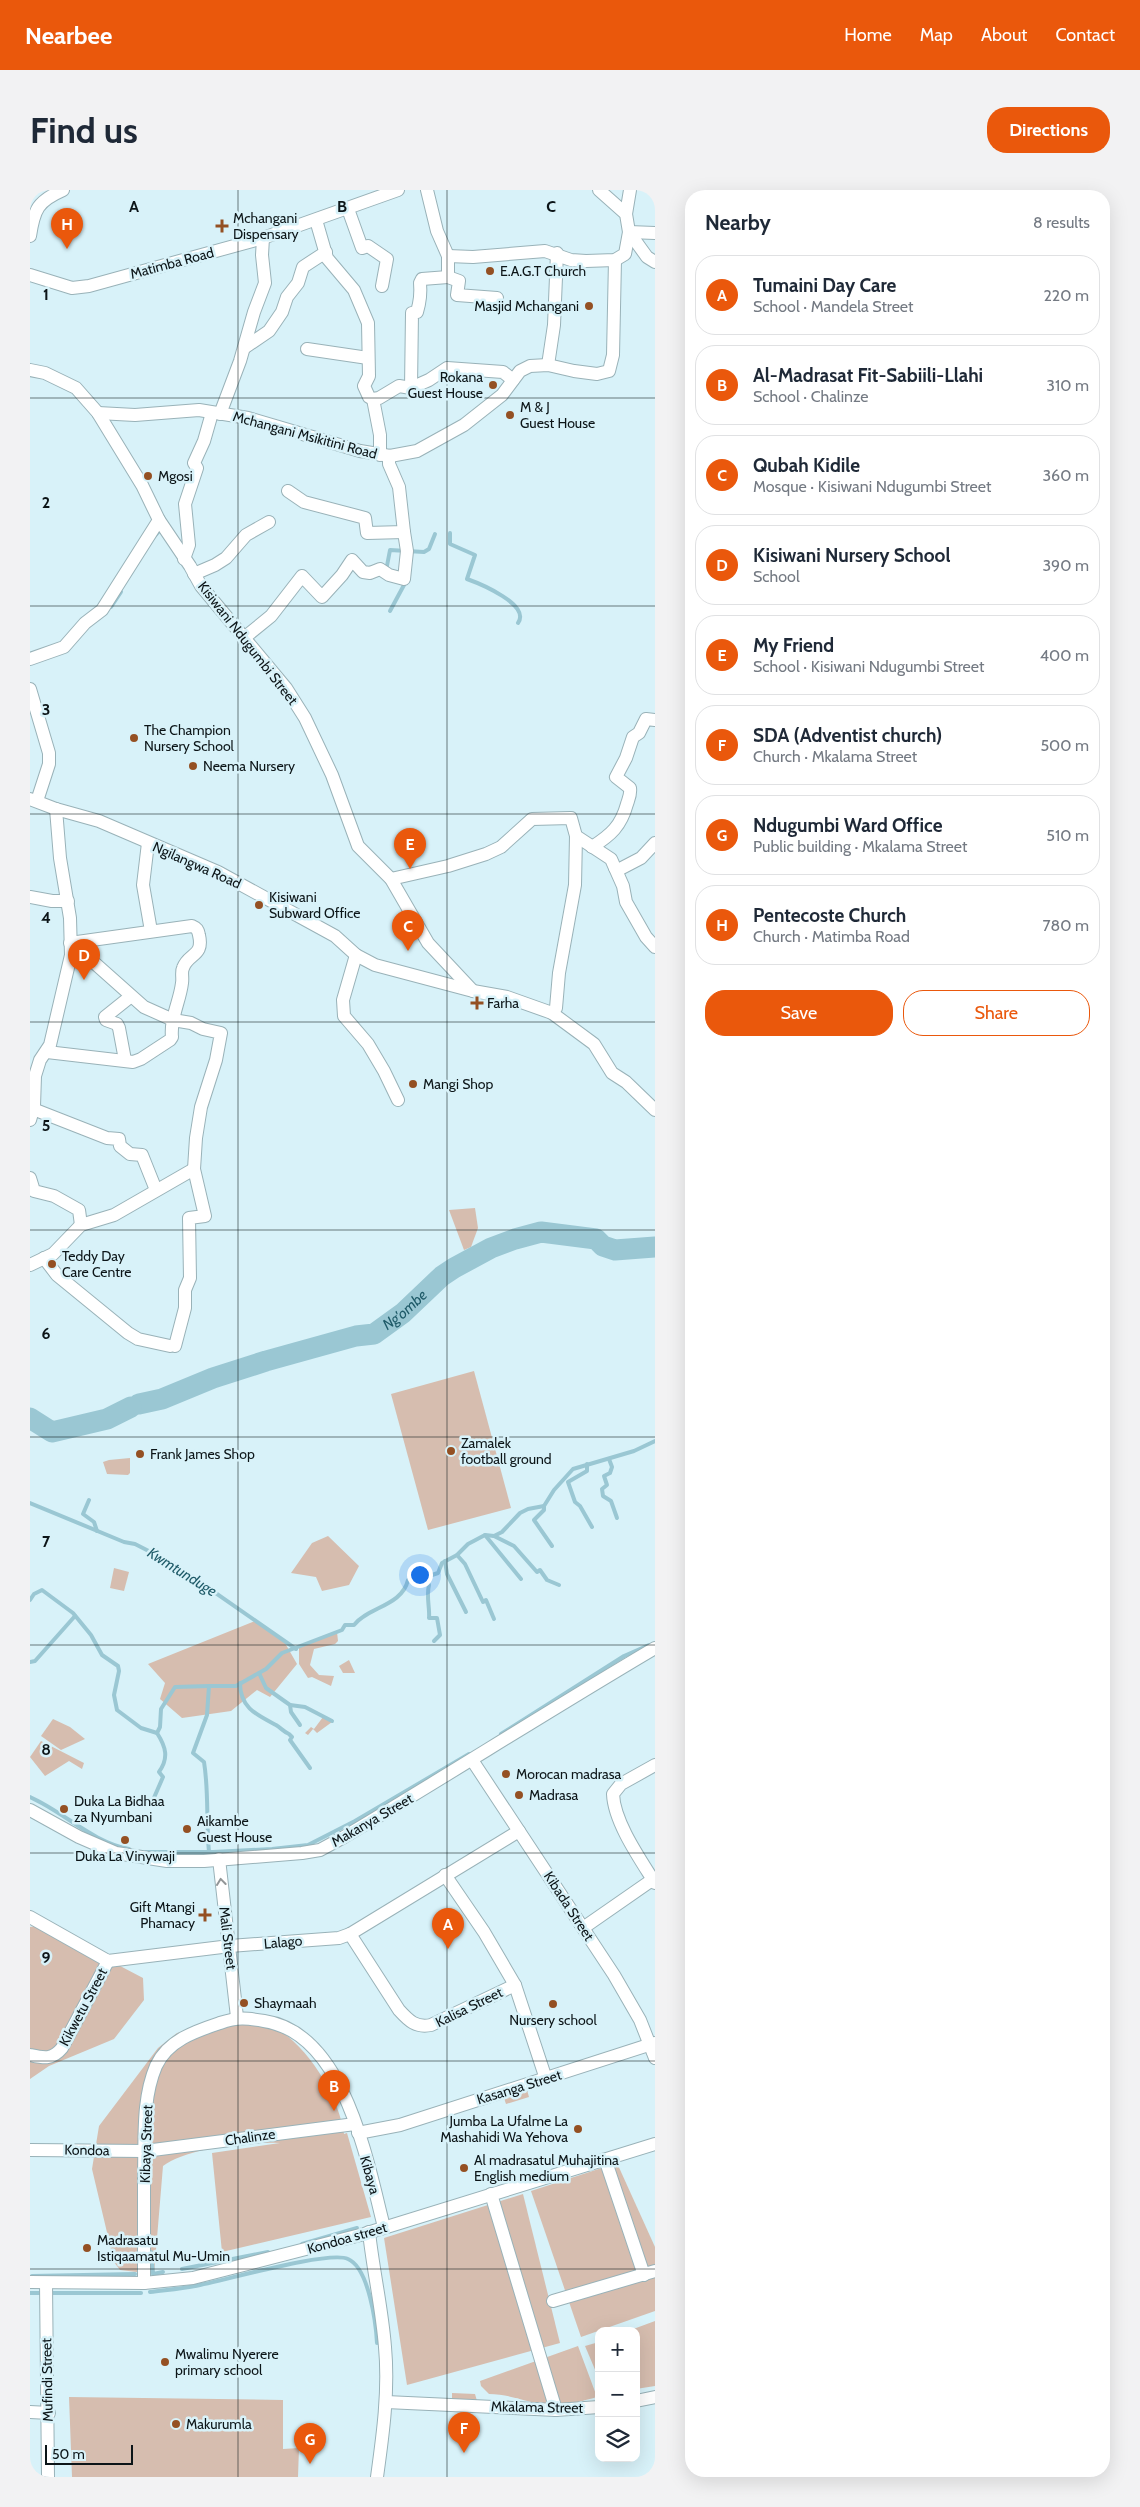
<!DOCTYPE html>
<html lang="en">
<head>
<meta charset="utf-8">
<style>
  :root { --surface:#fff; --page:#f2f2f3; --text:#1f2937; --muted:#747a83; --line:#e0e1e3; --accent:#ea580c }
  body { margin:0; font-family:Cabin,sans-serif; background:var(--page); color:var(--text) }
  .controls { position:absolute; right:15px; bottom:15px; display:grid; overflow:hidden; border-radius:10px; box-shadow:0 5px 20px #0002 }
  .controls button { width:45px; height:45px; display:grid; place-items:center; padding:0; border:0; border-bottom:1px solid var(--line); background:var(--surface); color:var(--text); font:25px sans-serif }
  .scale { position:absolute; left:15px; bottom:12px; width:88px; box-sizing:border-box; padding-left:5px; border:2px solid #0c1518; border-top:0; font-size:14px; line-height:18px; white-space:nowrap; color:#0c1518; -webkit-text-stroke:4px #d8f2f9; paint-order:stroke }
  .you { position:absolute; left:389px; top:1384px; width:18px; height:18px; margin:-12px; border:4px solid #fff; border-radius:50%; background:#1a73e8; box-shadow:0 0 0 8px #1a73e833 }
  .badge { display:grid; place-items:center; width:32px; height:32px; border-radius:50%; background:var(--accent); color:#fff; font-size:16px; font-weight:700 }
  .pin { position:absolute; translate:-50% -41px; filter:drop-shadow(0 1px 2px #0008) }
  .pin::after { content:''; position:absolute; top:26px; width:18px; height:15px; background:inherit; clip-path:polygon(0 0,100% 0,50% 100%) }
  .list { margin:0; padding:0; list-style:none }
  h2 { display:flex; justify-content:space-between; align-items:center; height:65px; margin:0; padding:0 20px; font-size:21px }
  h2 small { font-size:16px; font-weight:400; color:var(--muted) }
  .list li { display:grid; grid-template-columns:32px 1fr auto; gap:15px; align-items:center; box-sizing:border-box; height:80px; margin:0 10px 10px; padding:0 10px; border:1px solid var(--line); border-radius:20px }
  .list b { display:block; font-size:19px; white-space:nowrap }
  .list p { margin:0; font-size:16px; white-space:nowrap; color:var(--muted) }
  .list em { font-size:16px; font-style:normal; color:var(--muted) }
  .actions { display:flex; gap:10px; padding:15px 20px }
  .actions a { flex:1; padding:11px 0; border:1px solid var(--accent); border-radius:20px; text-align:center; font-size:18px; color:var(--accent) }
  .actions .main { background:var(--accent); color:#fff }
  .icon { flex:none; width:28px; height:28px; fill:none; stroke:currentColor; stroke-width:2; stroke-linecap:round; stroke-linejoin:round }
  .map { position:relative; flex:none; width:625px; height:2287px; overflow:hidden; border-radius:20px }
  header { display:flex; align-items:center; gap:30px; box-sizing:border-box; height:70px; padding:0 25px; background:var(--accent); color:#fff }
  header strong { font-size:24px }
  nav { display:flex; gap:28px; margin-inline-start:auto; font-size:18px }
  .intro { display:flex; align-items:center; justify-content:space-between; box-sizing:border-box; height:120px; padding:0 30px }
  h1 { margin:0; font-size:35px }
  .button { padding:12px 22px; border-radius:20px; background:var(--accent); color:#fff; font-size:18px; font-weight:700 }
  main { display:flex; gap:30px; padding:0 30px }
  aside { flex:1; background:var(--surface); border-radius:20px; box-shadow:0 5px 20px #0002 }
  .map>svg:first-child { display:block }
  .green { fill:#d6bdaf }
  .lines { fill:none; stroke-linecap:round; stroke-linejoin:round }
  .stream { stroke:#9ac7d3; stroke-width:4 }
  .river { stroke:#9ac7d3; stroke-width:21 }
  .minor-casing { stroke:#99b2b8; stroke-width:14 }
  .minor { stroke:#fff; stroke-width:12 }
  .oneway { stroke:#929697 }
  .grid { fill:none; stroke:#0c1518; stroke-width:1; stroke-opacity:0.55 }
  .poi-dot { fill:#945023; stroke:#d8f2f9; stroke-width:2 }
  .labels { text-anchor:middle; stroke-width:5; stroke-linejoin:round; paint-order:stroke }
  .poi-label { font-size:14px; fill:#0c1518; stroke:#d8f2f9; text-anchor:start }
  .street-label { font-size:14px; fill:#0c1518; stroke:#d8f2f9 }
  .water-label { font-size:15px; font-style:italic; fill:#1e5a68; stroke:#d8f2f9 }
  .grid-label { font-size:16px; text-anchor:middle; font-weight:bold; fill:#0c1518; stroke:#d8f2f9; stroke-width:5; stroke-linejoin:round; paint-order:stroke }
</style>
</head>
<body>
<header>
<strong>Nearbee</strong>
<nav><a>Home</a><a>Map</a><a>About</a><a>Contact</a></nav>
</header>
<div class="intro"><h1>Find us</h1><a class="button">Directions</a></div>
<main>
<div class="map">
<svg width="625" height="2287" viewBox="0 0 625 2287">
  <rect width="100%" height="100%" fill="#d8f2f9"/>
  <g class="green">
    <path d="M445,1018L448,1038L441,1057L434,1060L419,1020Z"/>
    <path d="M444,1181L481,1318L398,1340L361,1204Z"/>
    <path d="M100,1268V1283L98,1285L77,1284L73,1272L79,1270Z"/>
    <path d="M298,1346L329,1376L319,1395L292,1401L286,1387L261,1383L282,1353Z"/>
    <path d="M84,1378L99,1382L94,1401L80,1398Z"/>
    <path d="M225,1431L255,1453L267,1474L240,1507L227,1500L201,1521L152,1528L130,1509L135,1493L118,1474Z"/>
    <path d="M307,1442L308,1451L305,1454L284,1459L280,1475L289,1485L304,1486L301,1496L282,1487L278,1488L269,1474V1458Z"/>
    <path d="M319,1470L325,1483H313L309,1476Z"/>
    <path d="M293,1527L302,1532L287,1543L283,1539L278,1545L275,1543L281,1537L284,1539Z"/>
    <path d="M23,1529L40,1537L55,1549L31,1560L11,1546Z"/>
    <path d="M11,1551L54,1573L52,1579L39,1571L15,1586L0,1567Z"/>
    <path d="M12,1735L113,1788L114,1810L84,1849L19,1876L0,1889V1737Z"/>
    <path d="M190,1831C202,1831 218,1828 229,1831C270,1841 309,1904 314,1944L317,1943L341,2027L192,2062L182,1963L250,1953C219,1951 157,1958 133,1976L124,2084L90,2080L84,2072L62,1979L69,1936L128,1858L147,1843Z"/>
    <path d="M497,1900L499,1907L476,1914L474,1908Z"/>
    <path d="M587,1973L625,2057V2121L551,2147L501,2001Z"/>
    <path d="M493,2004L530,2153L377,2195L354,2048Z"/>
    <path d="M625,2131V2196L606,2199V2141H598Z"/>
    <path d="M569,2152V2189L555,2156Z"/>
    <path d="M548,2156L567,2207C552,2211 536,2216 521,2215C500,2214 481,2204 459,2204L451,2196L450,2191Z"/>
    <path d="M422,2203L445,2204L447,2211L422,2210Z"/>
    <path d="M39,2207L253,2210V2259L269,2258L268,2287H42Z"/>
  </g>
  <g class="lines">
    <g class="stream">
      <path d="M420,343V354L445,365L437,389C451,394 501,415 488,433"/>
      <path d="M122,349L132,338"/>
      <path d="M356,381L360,360L394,362L399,359L405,344"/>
      <path d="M81,417L91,402"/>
      <path d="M360,421L374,395V390"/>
      <path d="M579,1269L582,1277L580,1283L574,1286L577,1295L572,1299L573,1306L581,1311L587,1328"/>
      <path d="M557,1274V1281L538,1292L545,1312L550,1316L562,1337"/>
      <path d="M59,1310L53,1324L64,1332L67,1341"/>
      <path d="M0,1313L94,1352L105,1354L144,1374L266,1459"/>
      <path d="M514,1316V1320L504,1330L522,1356"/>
      <path d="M455,1345L491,1389"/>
      <path d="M464,1346L484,1356L507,1382L510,1380L517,1390L529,1395"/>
      <path d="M427,1365L435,1374L453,1412L456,1410L464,1429"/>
      <path d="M415,1371L417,1384L436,1422"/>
      <path d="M393,1384L399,1395C396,1407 400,1418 399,1428H407L410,1445L404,1451"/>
      <path d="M0,1410L4,1404L12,1400L43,1423L61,1445L72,1465L88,1476L89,1481L84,1505L87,1520L111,1538L127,1543L130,1537L131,1519L145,1497L179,1496"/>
      <path d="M0,1472L5,1471L45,1426"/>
      <path d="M229,1483L236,1498L260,1515L261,1522L270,1535"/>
      <path d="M210,1493C210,1518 227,1525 246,1535C251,1538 254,1542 259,1544L262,1547L260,1550L280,1578"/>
      <path d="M260,1515L275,1517L302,1531"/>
      <path d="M471,1544L594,1466L619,1455"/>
      <path d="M0,1607C34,1622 62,1652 99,1659"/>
      <path d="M123,1610L133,1587L129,1582C139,1568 136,1557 127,1543"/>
      <path d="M116,1662H183L242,1659L278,1655L325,1631L439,1564"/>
      <path d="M179,1662C176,1632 179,1602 174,1572L163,1563L177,1525L179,1496H206L236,1479L252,1463L312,1440L315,1435H324C338,1417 372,1416 378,1390L396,1383L402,1385L408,1383L412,1373L427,1365L438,1354L455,1345L464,1346L472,1342L490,1323L498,1319L514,1316L524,1300L543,1279L604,1261L625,1251"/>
      <path d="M272,2054L327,2038"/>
      <path d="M121,2062L123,2084L133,2082"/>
      <path d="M152,2079L238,2062"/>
      <path d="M2,2086L105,2084"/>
      <path d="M120,2102C135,2100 150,2099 165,2096C193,2091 299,2060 318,2069C339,2078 346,2134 347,2153"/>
      <path d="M0,2103H111"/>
    </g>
    <g class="river">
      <path id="s1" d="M109,1214L132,1209L183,1188L236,1171L326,1146L344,1144L373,1123L412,1086L424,1078L461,1058L485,1049L511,1042L566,1049L573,1056L585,1060L625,1057"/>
      <path d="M0,1228L22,1242L77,1229L101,1217"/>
    </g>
    <defs>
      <g id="minor">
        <path d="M397,0L407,41L418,66V87L429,91L427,105L467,108"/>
        <path d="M569,0L596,24L599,42L617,67L625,72"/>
        <path d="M318,19L332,58L338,56L357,69L352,96"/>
        <path d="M596,24L600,0"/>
        <path d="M286,30L297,68L324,100L338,133L339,186L334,196L339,207L343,209L349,208L369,196L381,198L399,190L417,178L473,182L483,190"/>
        <path d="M0,46C4,19 8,11 33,0"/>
        <path d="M418,66L443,67L515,61L541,70L556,71L585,70L595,64L599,42L625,43"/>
        <path d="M0,85L42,98L59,96L233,48L368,0"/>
        <path d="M214,158L239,141L252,122L257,107L268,93L273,77L296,62"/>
        <path d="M277,159L338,168"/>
        <path d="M518,175L524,135L527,63"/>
        <path d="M0,180L15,183L46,198L68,223L112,295L129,330L160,376L171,396L256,498L275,528L302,585L328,656L361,689L398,753L443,801"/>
        <path d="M381,198L382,123L387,122C390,112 391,103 390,93L392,89L418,87"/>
        <path d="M343,209L350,245V265"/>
        <path d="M68,223L105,225L169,220L218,228L330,261L360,266L387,261L434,235L472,205L490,181L500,176L518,175L544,181L567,184L579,181L583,165L585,70"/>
        <path d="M190,224L210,171L224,122L235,93L232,65L233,48"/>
        <path d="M258,301L274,312L335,328L337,343L374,342L369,297L359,274V266"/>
        <path d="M154,369L159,355L155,314L167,278L164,273L174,251L182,223"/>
        <path d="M164,384L185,375L196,368L216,345L239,332"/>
        <path d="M214,448L241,426L272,386L292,407L312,385L322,370L333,382L340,383L350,379L359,385L374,389L377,361L374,342"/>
        <path d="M0,469L34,457L55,433L72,420L129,330"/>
        <path d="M0,499L19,563V574L7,611"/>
        <path d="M0,609L26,619L69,631L188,682L305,746L326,765L345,775L443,801L477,807L522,823L564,854L582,883L596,892L625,920"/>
        <path d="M118,653L113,695L121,741"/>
        <path d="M562,657C581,645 591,636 597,614C599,608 601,604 600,598L586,587L596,568L603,547L609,543L616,529L625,530"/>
        <path d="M585,678L588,680L611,668L625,653"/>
        <path d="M361,689L418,676L456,664L471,657L502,629L541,628L546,646L581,669L593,696L596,712L616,747L625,757"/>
        <path d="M0,707L22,711H38"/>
        <path d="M42,753L114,817L143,830L161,833L173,839L191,843L186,870L171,917L166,948L164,979L175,1026L159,1028L160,1088L155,1100V1118L145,1156"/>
        <path d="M326,765L313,810L314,826L338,854L354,881L368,910"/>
        <path d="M522,823L526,818L529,783L545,695L546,646"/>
        <path d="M17,862L103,872L111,869L140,850L142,847C140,828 150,811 152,793C153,788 151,782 153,778C158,763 174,767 169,745C168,740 167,738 162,736L40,753"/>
        <path d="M95,870L89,838L87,834L76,830L75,827L100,807"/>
        <path d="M3,919L77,948L89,949L90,956L100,964L112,965L126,1000"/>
        <path d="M0,930L4,916L5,886L10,870L20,855L41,765L40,728L30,668L26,619"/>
        <path d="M0,988L4,1001L24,1006L49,1020L51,1035"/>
        <path d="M14,1068L27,1085L98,1143L108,1149L140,1156"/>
        <path d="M0,1075L23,1064L51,1035L84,1025L164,979"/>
        <path d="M442,1570L584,1785L610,1830L625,1868"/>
        <path d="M625,1575L591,1594L583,1604C584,1632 610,1669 625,1693"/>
        <path d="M0,1620L49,1647L86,1663L137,1671H174L272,1663L290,1660L314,1647C418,1585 520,1520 625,1458"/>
        <path d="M189,1669L207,1827"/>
        <path d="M415,1685L454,1742L485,1795L516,1889"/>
        <path d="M0,1727L78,1771L200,1756L309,1748L320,1744L489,1641"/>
        <path d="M553,1738L625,1688"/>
        <path d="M320,1744L369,1820C379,1831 386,1838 401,1835L485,1795"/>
        <path d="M0,1865C14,1868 22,1870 32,1858L78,1771"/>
        <path d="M328,1943L370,1935L625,1853"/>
        <path d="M0,1960L115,1961L325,1934"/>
        <path d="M575,1969L614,2085"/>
        <path d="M461,2004L526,2220"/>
        <path d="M339,2042C343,2080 352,2118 355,2157C359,2200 353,2244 347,2287"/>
        <path d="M0,2092L114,2093L163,2088L334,2044L625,1954"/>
        <path d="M16,2093L18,2287"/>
        <path d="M114,2093C114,2057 114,2020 114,1984C115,1947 112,1909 126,1876C138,1850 166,1841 190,1833C208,1827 216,1828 234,1831C315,1843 337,1971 354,2037"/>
        <path d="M523,2111L625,2081"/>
        <path d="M606,2211L625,2207"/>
        <path d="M356,2212L526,2220L569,2217"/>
        <path d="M0,2222L19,2223"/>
      </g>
    </defs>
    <use href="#minor" class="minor-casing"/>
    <use href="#minor" class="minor"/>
  </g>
  <defs><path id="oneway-chevron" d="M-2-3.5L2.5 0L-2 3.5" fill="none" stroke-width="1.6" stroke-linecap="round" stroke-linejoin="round" transform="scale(1.25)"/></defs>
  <use class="oneway" href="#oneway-chevron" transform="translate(191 1692) rotate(-97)"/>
  <path class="grid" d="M208,0V2287M417,0V2287M0,208H625M0,416H625M0,624H625M0,832H625M0,1040H625M0,1247H625M0,1455H625M0,1663H625M0,1871H625M0,2079H625"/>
  <g class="poi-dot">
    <path d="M189.5 28.5h5v5h5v5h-5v5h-5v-5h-5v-5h5z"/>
    <circle cx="460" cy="81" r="5"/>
    <circle cx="559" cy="116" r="5"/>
    <circle cx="463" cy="195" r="5"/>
    <circle cx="480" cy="225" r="5"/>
    <circle cx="118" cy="286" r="5"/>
    <circle cx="104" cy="548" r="5"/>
    <circle cx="163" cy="576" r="5"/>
    <circle cx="229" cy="715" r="5"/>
    <path d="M444.5 805.5h5v5h5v5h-5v5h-5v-5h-5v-5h5z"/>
    <circle cx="383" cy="894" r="5"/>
    <circle cx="22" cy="1074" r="5"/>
    <circle cx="421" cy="1261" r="5"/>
    <circle cx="110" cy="1264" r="5"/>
    <circle cx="476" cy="1584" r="5"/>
    <circle cx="489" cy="1605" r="5"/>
    <circle cx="34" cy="1619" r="5"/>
    <circle cx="157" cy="1639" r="5"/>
    <circle cx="95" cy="1650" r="5"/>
    <path d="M172.5 1717.5h5v5h5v5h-5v5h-5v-5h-5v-5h5z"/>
    <circle cx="214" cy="1813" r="5"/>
    <circle cx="523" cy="1814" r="5"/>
    <circle cx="548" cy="1939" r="5"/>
    <circle cx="434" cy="1978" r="5"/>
    <circle cx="57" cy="2058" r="5"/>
    <circle cx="135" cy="2172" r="5"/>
    <circle cx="146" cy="2234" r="5"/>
  </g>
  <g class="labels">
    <g class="poi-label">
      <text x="203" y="33">Mchangani<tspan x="203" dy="16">Dispensary</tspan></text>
      <text x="470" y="86">E.A.G.T Church</text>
      <text x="549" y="121" text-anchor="end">Masjid Mchangani</text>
      <text x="453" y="192" text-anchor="end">Rokana<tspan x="453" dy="16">Guest House</tspan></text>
      <text x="490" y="222">M &amp; J<tspan x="490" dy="16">Guest House</tspan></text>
      <text x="128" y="291">Mgosi</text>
      <text x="114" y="545">The Champion<tspan x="114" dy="16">Nursery School</tspan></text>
      <text x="173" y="581">Neema Nursery</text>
      <text x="239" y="712">Kisiwani<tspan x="239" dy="16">Subward Office</tspan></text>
      <text x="457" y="818">Farha</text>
      <text x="393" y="899">Mangi Shop</text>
      <text x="32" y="1071">Teddy Day<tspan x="32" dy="16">Care Centre</tspan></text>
      <text x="431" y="1258">Zamalek<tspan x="431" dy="16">football ground</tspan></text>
      <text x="120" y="1269">Frank James Shop</text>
      <text x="486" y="1589">Morocan madrasa</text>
      <text x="499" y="1610">Madrasa</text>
      <text x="44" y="1616">Duka La Bidhaa<tspan x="44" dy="16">za Nyumbani</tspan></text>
      <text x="167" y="1636">Aikambe<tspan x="167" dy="16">Guest House</tspan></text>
      <text x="95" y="1671" text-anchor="middle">Duka La Vinywaji</text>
      <text x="165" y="1722" text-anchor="end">Gift Mtangi<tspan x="165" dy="16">Phamacy</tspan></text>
      <text x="224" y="1818">Shaymaah</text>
      <text x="523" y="1835" text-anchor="middle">Nursery school</text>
      <text x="538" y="1936" text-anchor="end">Jumba La Ufalme La<tspan x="538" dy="16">Mashahidi Wa Yehova</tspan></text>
      <text x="444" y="1975">Al madrasatul Muhajitina<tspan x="444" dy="16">English medium</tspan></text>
      <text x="67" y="2055">Madrasatu<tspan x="67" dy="16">Istiqaamatul Mu-Umin</tspan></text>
      <text x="145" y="2169">Mwalimu Nyerere<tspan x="145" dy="16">primary school</tspan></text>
      <text x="156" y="2239">Makurumla</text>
    </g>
    <g class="street-label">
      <text transform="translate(142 73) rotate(-15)" y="5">Matimba Road</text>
      <text transform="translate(275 245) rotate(15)" y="5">Mchangani Msikitini Road</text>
      <text transform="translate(218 453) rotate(52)" y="5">Kisiwani Ndugumbi Street</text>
      <text transform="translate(167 675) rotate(24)" y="5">Ngilangwa Road</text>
      <text transform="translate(342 1630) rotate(-30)" y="5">Makanya Street</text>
      <text transform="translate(539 1716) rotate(57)" y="5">Kibada Street</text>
      <text transform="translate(198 1748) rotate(83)" y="5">Mali Street</text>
      <text transform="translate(253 1752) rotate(-5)" y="5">Lalago</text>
      <text transform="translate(53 1817) rotate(-62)" y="5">Kikwetu Street</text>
      <text transform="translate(439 1817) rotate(-26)" y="5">Kalisa Street</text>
      <text transform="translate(489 1897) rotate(-17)" y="5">Kasanga Street</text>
      <text transform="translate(220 1947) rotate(-8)" y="5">Chalinze</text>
      <text transform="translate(116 1954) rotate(-88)" y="5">Kibaya Street</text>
      <text transform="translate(57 1960) rotate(1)" y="5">Kondoa</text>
      <text transform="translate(340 1985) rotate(74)" y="5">Kibaya</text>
      <text transform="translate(317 2048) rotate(-16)" y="5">Kondoa street</text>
      <text transform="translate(17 2190) rotate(-91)" y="5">Mufindi Street</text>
      <text transform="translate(507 2217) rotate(1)" y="5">Mkalama Street</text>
    </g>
    <g class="water-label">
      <text dy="5" stroke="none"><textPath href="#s1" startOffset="285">Ng'ombe</textPath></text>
      <text transform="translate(152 1382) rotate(32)" y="5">Kwmtunduge</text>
    </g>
  </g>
  <g class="grid-label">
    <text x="104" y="22">A</text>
    <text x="312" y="22">B</text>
    <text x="521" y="22">C</text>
    <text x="16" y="110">1</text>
    <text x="16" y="318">2</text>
    <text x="16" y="525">3</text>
    <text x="16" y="733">4</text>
    <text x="16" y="941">5</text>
    <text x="16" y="1149">6</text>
    <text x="16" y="1357">7</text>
    <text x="16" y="1565">8</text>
    <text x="16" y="1773">9</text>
  </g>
</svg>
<div class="controls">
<button>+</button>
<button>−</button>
<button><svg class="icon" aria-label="layers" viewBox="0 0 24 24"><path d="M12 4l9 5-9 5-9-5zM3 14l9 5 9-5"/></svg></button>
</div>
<div class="scale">50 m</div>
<div class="you"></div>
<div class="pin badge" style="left:418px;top:1759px">A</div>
<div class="pin badge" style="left:304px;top:1921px">B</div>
<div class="pin badge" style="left:378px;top:761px">C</div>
<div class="pin badge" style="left:54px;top:790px">D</div>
<div class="pin badge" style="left:380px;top:679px">E</div>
<div class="pin badge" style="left:434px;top:2263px">F</div>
<div class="pin badge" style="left:280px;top:2274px">G</div>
<div class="pin badge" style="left:37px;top:59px">H</div>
</div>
<aside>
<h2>Nearby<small>8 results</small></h2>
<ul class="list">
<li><span class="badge">A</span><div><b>Tumaini Day Care</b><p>School · Mandela Street</p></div><em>220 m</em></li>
<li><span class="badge">B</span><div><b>Al-Madrasat Fit-Sabiili-Llahi</b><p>School · Chalinze</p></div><em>310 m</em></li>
<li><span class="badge">C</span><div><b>Qubah Kidile</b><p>Mosque · Kisiwani Ndugumbi Street</p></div><em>360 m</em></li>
<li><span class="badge">D</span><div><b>Kisiwani Nursery School</b><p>School</p></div><em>390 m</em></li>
<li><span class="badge">E</span><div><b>My Friend</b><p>School · Kisiwani Ndugumbi Street</p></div><em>400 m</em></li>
<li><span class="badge">F</span><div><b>SDA (Adventist church)</b><p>Church · Mkalama Street</p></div><em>500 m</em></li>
<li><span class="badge">G</span><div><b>Ndugumbi Ward Office</b><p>Public building · Mkalama Street</p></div><em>510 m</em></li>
<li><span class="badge">H</span><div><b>Pentecoste Church</b><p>Church · Matimba Road</p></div><em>780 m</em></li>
</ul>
<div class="actions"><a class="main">Save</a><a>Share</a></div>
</aside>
</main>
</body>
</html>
